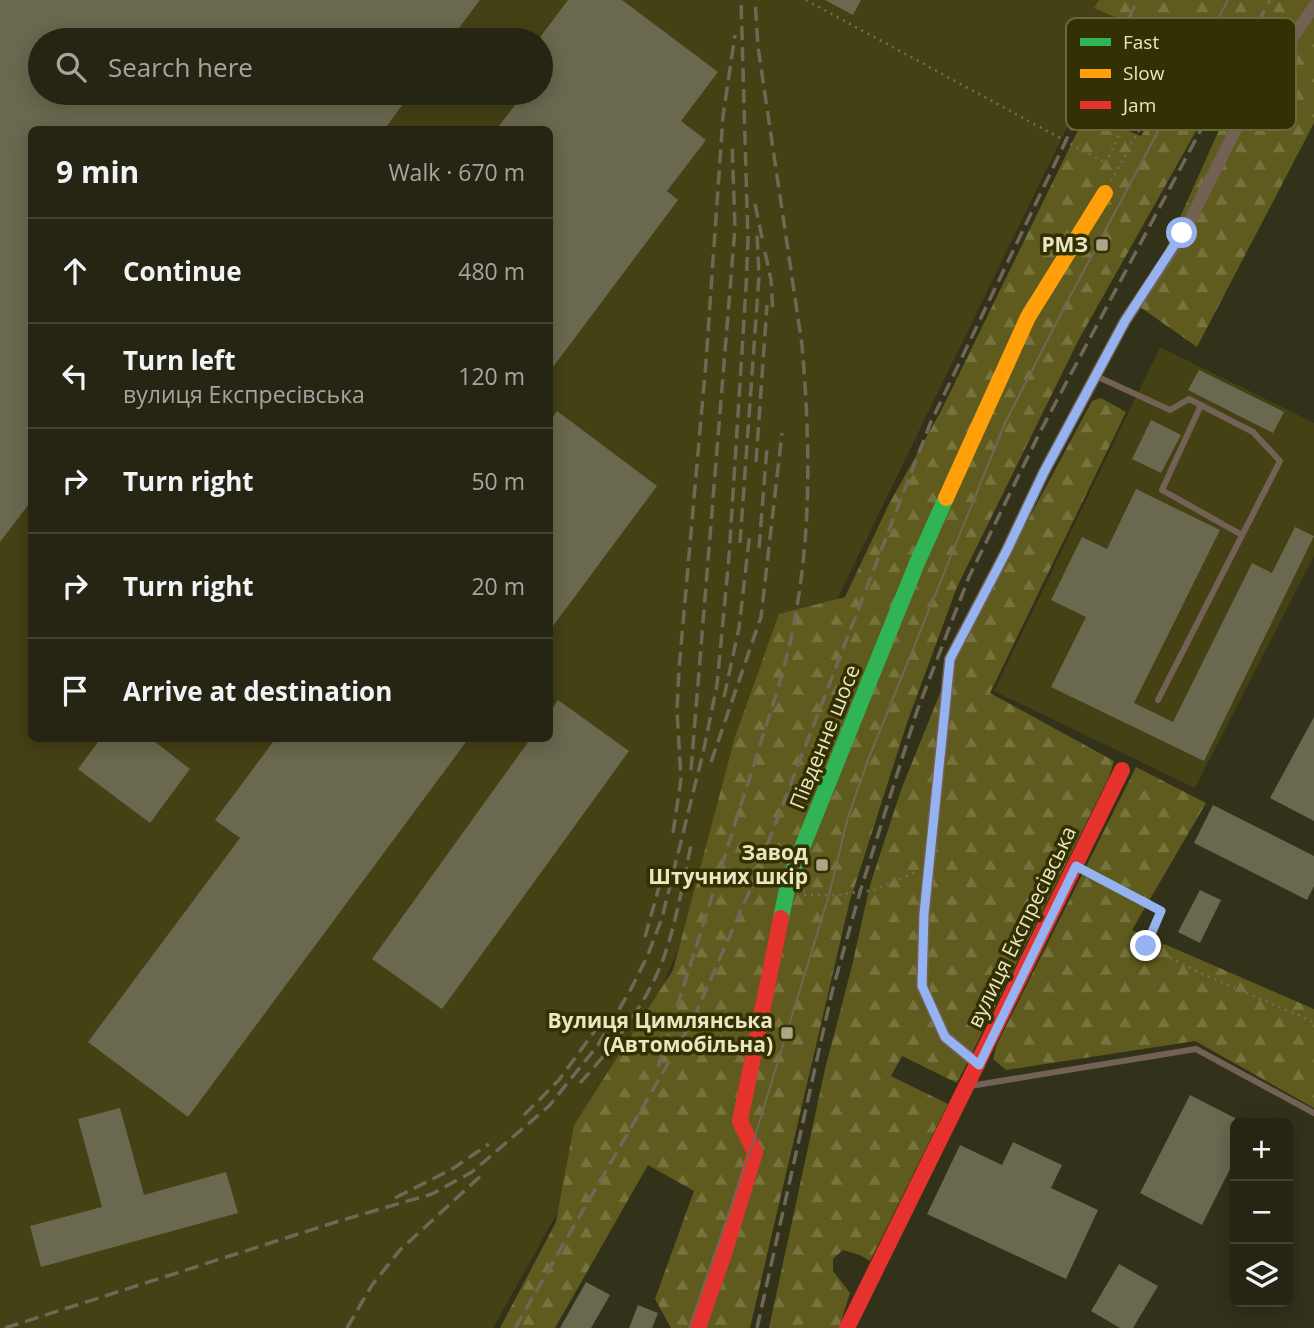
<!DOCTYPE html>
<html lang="en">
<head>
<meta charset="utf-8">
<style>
  :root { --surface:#262514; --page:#2e2d1d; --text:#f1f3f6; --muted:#a4a5a0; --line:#424234 }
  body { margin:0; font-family:"Open Sans",sans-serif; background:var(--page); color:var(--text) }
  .controls { position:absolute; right:21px; bottom:21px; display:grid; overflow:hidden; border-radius:10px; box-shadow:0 4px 18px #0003 }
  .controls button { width:63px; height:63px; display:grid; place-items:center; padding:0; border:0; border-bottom:2px solid var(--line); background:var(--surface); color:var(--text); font:35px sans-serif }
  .stop { position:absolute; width:21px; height:21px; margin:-16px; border:5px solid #95b2f1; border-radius:50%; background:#fff }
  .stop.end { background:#95b2f1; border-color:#fff; box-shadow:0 2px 7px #0008 }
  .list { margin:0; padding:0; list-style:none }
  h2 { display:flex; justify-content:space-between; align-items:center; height:91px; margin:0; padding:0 28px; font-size:30px }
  h2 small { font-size:23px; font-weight:400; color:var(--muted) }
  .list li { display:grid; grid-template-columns:46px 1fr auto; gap:21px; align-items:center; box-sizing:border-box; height:105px; padding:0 28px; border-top:2px solid var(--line) }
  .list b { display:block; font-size:26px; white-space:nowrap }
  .list p { margin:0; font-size:23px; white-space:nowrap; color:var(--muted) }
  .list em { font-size:23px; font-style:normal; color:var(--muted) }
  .icon { flex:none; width:38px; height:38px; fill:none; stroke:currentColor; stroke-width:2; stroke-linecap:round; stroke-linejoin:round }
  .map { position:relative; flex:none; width:1314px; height:1328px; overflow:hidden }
  .search { position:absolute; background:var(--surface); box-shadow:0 4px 18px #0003; left:28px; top:28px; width:525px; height:77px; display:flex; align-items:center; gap:18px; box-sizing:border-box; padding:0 24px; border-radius:38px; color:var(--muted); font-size:26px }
  .panel { position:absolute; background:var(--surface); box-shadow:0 4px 18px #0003; left:28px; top:126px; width:525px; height:616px; border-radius:10px }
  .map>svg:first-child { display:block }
  .built { fill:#444115; fill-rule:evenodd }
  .forest { fill:url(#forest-firs) }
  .building { fill:#6a694f }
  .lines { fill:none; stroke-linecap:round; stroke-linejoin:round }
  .path { stroke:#776b5d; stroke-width:2.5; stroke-dasharray:2 5; stroke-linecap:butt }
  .lane { stroke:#736156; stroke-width:6 }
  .street { stroke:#736156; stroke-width:12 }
  .fast { stroke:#30b455; stroke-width:16 }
  .slow { stroke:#ff9f0a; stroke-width:16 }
  .jam { stroke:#e5322d; stroke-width:16 }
  .tram { stroke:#706756; stroke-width:2 }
  .rail { stroke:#706756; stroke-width:3.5; stroke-dasharray:14 7; stroke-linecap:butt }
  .path-bridge { stroke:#776b5d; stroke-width:2.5; stroke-dasharray:2 5; stroke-linecap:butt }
  .route { stroke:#95b2f1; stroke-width:9 }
  .poi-dot { fill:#a9a786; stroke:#333003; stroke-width:2.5 }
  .labels { text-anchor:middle; stroke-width:7; stroke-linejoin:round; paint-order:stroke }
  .poi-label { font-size:21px; font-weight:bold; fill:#e9e7c0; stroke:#333003; text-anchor:end }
  .street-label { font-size:21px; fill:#e9e7c0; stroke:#333003 }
  .key { fill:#333003; stroke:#6a673c; stroke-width:2 }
  .key-label { font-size:19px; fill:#e9e7c0 }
</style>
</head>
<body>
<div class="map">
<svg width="1314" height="1328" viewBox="0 0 1314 1328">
  <defs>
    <pattern id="forest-firs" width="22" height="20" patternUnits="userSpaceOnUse" patternTransform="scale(1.75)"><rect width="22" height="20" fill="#5f5b1e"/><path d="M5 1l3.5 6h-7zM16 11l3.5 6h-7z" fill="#76733d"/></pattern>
  </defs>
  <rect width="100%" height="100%" fill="#32311a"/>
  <g class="built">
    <path d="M0,0H1129L695,891L678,950L665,979L667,997L646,1054L493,1328H0ZM40,40H541V93H40ZM32,130H550V738H32Z"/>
    <path d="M1160,347L1314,423V556L1195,788L994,691Z"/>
  </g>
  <g class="forest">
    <path d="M1099,0H1314V123L1197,347L1140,307L1235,94L1223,83L1078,341L957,587L907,723L849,904L750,1328H671L655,1299L694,1191L648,1165L555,1328H500L556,1222L574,1125L673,970L735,737L779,614L845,597L889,504L941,411L1086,114L1141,136L1189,53L1150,32L1094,8Z"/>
    <path d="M1101,398L1126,412L990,693L1114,761L1109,777L957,1083L902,1056L891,1076L948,1104L870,1261L860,1255L843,1250L833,1259V1271L850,1293L839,1328H769L825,1069L852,966L870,885L901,790L955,656L1092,401Z"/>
    <path d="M1136,767L1206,803L1132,930L1314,1009V1108L1195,1041L1006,1070L993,1059L997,1044Z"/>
  </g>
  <g class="building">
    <path d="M0,0H480L450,40H40V93H411L384,130H32V500L0,542Z"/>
    <path d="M568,0H622L718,72L681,121L706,140L667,191L678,200L550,371V130H496L524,93H541V36Z"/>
    <path d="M825,0H861L853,15Z"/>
    <path d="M1199,370L1284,412L1273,433L1188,390Z"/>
    <path d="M557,411L657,486L550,630V421Z"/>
    <path d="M1151,420L1181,435L1161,473L1132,459Z"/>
    <path d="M1136,489L1220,530L1134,703L1173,722L1252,563L1272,573L1295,527L1314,536L1204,761L1051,687L1086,617L1051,600L1082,537L1107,549Z"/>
    <path d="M558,700L629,751L442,1009L372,959L531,738H550V712Z"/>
    <path d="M1314,717V821L1270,798Z"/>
    <path d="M101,738H150L190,769L150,823L78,769Z"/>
    <path d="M276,738H469L188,1117L88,1042L240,838L215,820Z"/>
    <path d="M1213,805L1314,856V886L1307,900L1194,843Z"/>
    <path d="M1200,890L1221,900L1200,943L1178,932Z"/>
    <path d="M1190,1095L1235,1118V1159L1202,1225L1140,1193Z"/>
    <path d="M120,1108L144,1195L226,1172L238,1213L41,1267L30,1226L102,1207L78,1119Z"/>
    <path d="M1013,1142L1062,1165L1051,1188L1098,1210L1066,1279L927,1214L960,1145L1002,1165Z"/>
    <path d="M1119,1264L1158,1286L1133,1328H1120L1091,1311Z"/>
    <path d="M586,1282L610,1295L591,1328H560Z"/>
    <path d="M638,1305L658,1313L652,1328H629Z"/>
  </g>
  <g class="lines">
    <g class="path">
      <path d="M1106,163L1129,113H1149"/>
      <path d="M1111,181L1199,22"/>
      <path d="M808,877L802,895H837L874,890L916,872"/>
      <path d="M1157,919L1146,946L1205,975L1314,1022"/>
    </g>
    <g class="lane">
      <path d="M1096,376L1170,410L1189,399L1253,432L1280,461L1158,700"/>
      <path d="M1201,405L1162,490L1242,535"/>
      <path d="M1077,867L1161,910"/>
      <path d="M970,1086L1196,1049L1314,1113"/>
    </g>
    <path class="street" d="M979,1065L945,1037L922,986L924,914L950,659L1007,550L1044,472L1125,321L1183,234L1249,103L1314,6"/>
    <path class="fast" d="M781,918L789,880L917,563L946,498"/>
    <path class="slow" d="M946,498L1028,317L1105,193"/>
    <g class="jam">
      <path d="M698,1328L725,1251L755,1153L740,1121L781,918"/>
      <path d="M847,1328L1122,770"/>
    </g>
    <path class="tram" d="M689,1328L752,1146L829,895L848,817L868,760L1005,423L1066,304L1228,0"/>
    <g class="rail">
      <path d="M755,204L763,242"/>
      <path d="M765,252L771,280L773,314"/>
      <path d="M756,462L767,305"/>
      <path d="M740,543L759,276L757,233"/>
      <path d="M759,548L767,447"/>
      <path d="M724,697L739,628L750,532"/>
      <path d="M711,762L761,617L782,433"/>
      <path d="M691,770L735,228L732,142"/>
      <path d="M673,833L681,779L677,711L679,669L706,362L723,116L735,35"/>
      <path d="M645,937L663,873"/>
      <path d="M658,1067L779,685C784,666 790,647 793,628C812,535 810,439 802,345L758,47L755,0"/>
      <path d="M580,1083C612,1048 648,1002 664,957C677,919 684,879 692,840"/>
      <path d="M524,1115L559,1080L602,1021"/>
      <path d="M395,1198L452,1169L489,1144"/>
      <path d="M5,1328L339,1221L432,1194L472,1172L549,1106L598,1045L631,989L647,957L662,918L703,753L717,685L729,557L746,288L748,241L741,0"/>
      <path d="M347,1328L372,1285L400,1250L485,1172"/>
      <path d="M515,1328L692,1022L749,892L930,424L1072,128L1138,0"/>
      <path d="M757,1328L832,992L860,892L917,711L969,577L1040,432L1270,0"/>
    </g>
    <path class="path-bridge" d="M806,0L1106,163"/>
  </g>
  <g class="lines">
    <path class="route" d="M1146,946L1161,911L1076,866L979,1065L945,1037L922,986L924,914L950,659L1007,550L1044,472L1125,321L1182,233"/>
  </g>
  <g class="poi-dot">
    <rect x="1095" y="238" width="14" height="14" rx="3.5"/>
    <rect x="815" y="858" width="14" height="14" rx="3.5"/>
    <rect x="780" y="1026" width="14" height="14" rx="3.5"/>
  </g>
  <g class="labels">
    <g class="poi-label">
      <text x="1088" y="252">РМЗ</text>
      <text x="808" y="860">Завод<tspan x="808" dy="24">Штучних шкір</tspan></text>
      <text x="773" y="1028">Вулиця Цимлянська<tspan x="773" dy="24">(Автомобільна)</tspan></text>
    </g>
    <g class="street-label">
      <text transform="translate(825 737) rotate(-68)" y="7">Південне шосе</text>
      <text transform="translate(1022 927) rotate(-64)" y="7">вулиця Експресівська</text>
    </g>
  </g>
  <rect x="1066" y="18" width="230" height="112" rx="10" class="key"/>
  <rect x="1080" y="38" width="31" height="8" fill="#30b455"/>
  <rect x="1080" y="69" width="31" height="9" fill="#ff9f0a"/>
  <rect x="1080" y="101" width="31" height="8" fill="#e5322d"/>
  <g class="key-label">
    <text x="1123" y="49">Fast</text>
    <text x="1123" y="80">Slow</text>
    <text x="1123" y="112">Jam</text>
  </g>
</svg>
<div class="controls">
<button>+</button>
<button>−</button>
<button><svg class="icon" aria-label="layers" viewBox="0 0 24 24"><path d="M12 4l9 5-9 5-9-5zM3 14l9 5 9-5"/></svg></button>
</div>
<div class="stop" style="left:1182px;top:233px"></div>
<div class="stop end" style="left:1146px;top:946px"></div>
<div class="search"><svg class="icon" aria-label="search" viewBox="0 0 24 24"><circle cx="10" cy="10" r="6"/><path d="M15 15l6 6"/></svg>Search here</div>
<section class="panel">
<h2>9 min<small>Walk · 670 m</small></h2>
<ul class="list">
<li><svg class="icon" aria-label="ahead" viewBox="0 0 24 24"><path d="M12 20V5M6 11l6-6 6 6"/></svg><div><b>Continue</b></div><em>480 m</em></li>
<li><svg class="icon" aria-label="left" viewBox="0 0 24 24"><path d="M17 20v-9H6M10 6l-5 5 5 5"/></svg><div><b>Turn left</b><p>вулиця Експресівська</p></div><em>120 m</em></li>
<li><svg class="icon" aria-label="right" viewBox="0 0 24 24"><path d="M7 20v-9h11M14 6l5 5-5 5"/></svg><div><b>Turn right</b></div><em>50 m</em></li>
<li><svg class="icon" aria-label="right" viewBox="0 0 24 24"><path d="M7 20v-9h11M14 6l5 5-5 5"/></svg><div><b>Turn right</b></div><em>20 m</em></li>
<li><svg class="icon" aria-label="arrive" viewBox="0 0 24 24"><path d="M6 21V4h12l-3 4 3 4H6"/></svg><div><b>Arrive at destination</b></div></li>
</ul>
</section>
</div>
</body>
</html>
